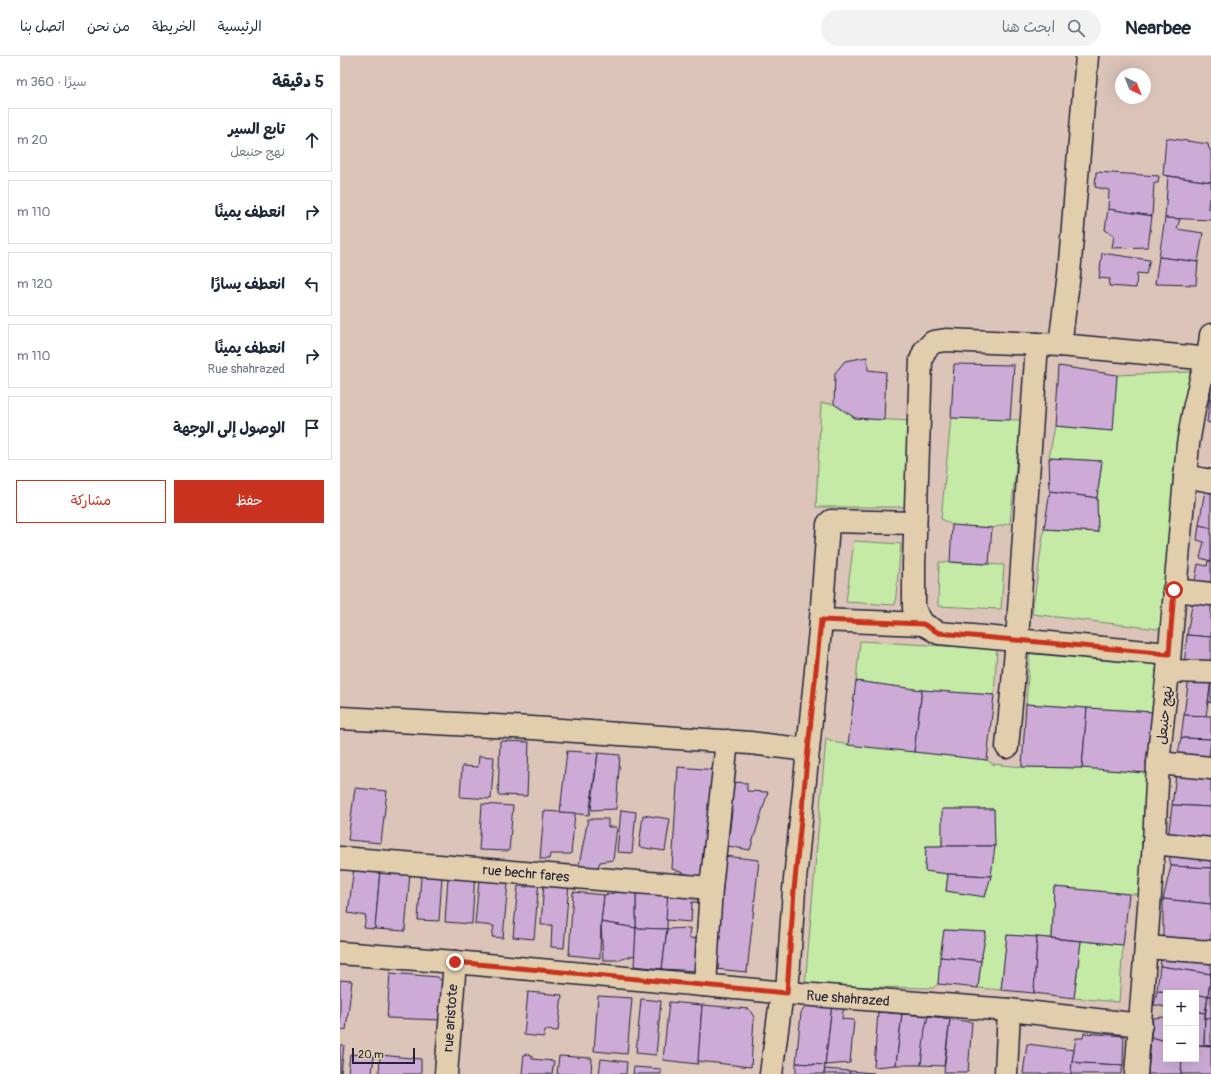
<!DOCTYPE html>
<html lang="ar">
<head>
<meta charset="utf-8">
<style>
  :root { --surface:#fff; --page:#f2f2f3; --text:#1f2937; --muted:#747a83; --line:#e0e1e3; --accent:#c8321e }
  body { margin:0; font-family:Pangolin,"Playpen Sans Arabic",sans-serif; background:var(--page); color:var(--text); direction:rtl }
  .controls { position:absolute; right:12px; bottom:12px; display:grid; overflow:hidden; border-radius:0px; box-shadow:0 4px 16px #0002 }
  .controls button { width:36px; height:36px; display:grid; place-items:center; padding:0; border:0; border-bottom:1px solid var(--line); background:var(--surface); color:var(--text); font:20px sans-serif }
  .compass { position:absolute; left:775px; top:12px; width:36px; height:36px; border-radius:50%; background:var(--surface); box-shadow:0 4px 16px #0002; rotate:137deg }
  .scale { position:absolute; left:12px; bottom:10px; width:63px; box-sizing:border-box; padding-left:4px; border:2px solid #22223b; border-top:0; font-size:11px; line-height:14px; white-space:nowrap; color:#22223b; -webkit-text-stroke:3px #e2cead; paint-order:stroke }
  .stop { position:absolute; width:12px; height:12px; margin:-9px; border:3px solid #c8321e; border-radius:50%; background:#fff }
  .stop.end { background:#c8321e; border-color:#fff; box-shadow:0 1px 4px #0008 }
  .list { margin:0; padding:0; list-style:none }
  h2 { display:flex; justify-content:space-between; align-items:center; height:52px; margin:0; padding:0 16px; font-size:17px }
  h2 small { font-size:13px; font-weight:400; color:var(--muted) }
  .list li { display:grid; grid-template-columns:26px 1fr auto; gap:12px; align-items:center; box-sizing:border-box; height:64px; margin:0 8px 8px; padding:0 8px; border:1px solid var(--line); border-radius:0px }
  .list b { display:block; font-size:15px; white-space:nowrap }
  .list p { margin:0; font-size:13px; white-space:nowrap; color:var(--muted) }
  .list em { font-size:13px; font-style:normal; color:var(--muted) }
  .actions { display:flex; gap:8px; padding:12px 16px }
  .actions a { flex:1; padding:9px 0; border:1px solid var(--accent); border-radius:0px; text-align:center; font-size:14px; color:var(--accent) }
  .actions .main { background:var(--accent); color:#fff }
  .icon { flex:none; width:22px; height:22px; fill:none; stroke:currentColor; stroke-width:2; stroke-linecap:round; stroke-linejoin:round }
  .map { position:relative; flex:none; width:871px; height:1018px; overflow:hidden; direction:ltr }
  header { display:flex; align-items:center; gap:24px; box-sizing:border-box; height:56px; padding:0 20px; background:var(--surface); border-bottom:1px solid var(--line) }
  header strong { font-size:19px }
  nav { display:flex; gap:22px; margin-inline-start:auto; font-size:14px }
  .search { width:280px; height:36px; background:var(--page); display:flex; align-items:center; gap:10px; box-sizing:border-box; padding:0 14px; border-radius:22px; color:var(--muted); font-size:15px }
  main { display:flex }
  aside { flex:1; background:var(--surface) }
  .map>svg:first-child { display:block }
  .green { fill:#c4eaa5; stroke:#738670; fill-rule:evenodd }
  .building { fill:#cdabd6; stroke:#22223b }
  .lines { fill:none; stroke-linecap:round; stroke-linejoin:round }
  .minor-casing { stroke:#22223b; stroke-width:25 }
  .minor { stroke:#e2cead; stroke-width:22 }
  .route { stroke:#c8321e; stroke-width:5 }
  .labels { text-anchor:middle; stroke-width:3.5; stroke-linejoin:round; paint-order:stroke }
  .street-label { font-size:14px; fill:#22223b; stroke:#e2cead }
</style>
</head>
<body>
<header>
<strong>Nearbee</strong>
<div class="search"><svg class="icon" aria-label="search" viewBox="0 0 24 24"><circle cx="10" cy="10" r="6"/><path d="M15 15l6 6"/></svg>ابحث هنا</div>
<nav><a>الرئيسية</a><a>الخريطة</a><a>من نحن</a><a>اتصل بنا</a></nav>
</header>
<main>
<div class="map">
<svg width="871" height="1018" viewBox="0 0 871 1018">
  <rect width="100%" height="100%" fill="#dcc4b9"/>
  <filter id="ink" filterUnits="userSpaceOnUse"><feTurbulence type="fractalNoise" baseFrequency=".025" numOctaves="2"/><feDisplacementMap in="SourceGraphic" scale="8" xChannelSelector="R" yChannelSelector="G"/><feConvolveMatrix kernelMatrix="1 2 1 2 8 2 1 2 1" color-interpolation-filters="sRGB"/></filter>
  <g filter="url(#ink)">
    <g class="green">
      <path d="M850,316L826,574L692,558L704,473L758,476L757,442L762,405L709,402L715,370L772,375L777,319Z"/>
      <path d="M481,347L494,348L515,362L570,365L565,451H476Z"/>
      <path d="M611,362L681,364L670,467L652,472L612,469L601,463Z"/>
      <path d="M514,485L561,488L555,549L506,546Z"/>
      <path d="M599,506L664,509L661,553L598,550Z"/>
      <path d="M520,585L657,593L654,639L582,634L516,625Z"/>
      <path d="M690,592L820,604L814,656L686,648Z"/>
      <path d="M486,682L497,687L647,704L652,708L682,711L742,712L807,717L799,838H789L714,831L712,882L667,879L661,934L638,932L641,905L646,876L604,874L598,928L593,932L465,930ZM603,753H654C655,785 654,810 645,840L606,835L608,818L585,815L586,790H602Z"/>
      <path d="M741,885L783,889L779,946L734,942Z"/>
    </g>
    <g class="building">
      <path d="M826,82L868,88L869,93L871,94V126L823,119Z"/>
      <path d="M756,116L819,120L818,127H814L812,160L768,153L769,134L755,131Z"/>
      <path d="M828,120L871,126V142H869L868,152H871V164L825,162Z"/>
      <path d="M768,153L812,160L808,191L772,192L774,179L765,174Z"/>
      <path d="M825,162L840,163L837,173L863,177L858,206L819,201Z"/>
      <path d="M762,197L810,204L806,218L797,217L796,232L769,230L770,223L759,222Z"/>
      <path d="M819,201L858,206L856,229L815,228Z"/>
      <path d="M527,301L528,314L546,316L544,364L515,362L494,348L495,317L505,305Z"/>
      <path d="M614,308L674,309L670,364L611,362Z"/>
      <path d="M719,310L777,319L773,375L715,370Z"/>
      <path d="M871,329V367L867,366Z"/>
      <path d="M709,402L762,405L757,442L710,435Z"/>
      <path d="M865,434H871V472L859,469Z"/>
      <path d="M710,435L757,442L758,476L704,473Z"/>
      <path d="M612,469L652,472L649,508L610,506Z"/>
      <path d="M859,469L871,472V505L860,502L864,486L857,484Z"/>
      <path d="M868,505H871V526L855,525L858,508L867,510Z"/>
      <path d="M853,543L871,544V581L847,579Z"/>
      <path d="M847,579L871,581V613L844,611Z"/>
      <path d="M849,621L871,625L866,660L844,659Z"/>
      <path d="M516,625L582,634L574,696L508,689Z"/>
      <path d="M871,625V647L868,646Z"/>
      <path d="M582,634L654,639L647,704L574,696Z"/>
      <path d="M686,648L747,652L742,712L682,711Z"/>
      <path d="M747,652L814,656L807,717L742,712Z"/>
      <path d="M844,659L871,660V683L841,682Z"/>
      <path d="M841,682L871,683L869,701L838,698Z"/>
      <path d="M160,685L189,686L187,740L158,739Z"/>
      <path d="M227,695L258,697L249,759L220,756Z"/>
      <path d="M258,697L280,699L276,753L251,754Z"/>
      <path d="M139,700L154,701L151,743L120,741L122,710L138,711Z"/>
      <path d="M338,711L376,714L366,825L332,813Z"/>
      <path d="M837,712L871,716V751L832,749Z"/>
      <path d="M392,726L407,727V735L428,736L410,794L388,790L392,754H386Z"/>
      <path d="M15,732L47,735L41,787L8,784Z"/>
      <path d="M142,748L173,750L169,795L139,794Z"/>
      <path d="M832,749L871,751V785L828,783Z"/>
      <path d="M602,753H654L655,790H602Z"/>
      <path d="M281,754L296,756L292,797L277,796Z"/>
      <path d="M204,755L235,757L231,798H210L209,803H200Z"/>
      <path d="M303,759L330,763L325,795L299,791Z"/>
      <path d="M248,763H268V771H277L273,804L260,806L257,814H238Z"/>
      <path d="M586,790H655L651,820L608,818L585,815Z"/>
      <path d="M828,793L871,797V812L831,810Z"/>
      <path d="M384,800L419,804L407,916L375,913Z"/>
      <path d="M831,810L871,812V848L823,843Z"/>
      <path d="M14,812L40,814L35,873L24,872L26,860L8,857Z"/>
      <path d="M40,814L70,817L65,875L35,873Z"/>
      <path d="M135,815L132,868L105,866L108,822L124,823V819Z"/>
      <path d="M608,818L651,820L645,841L606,835Z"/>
      <path d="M81,820L102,821L99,865L78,864Z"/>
      <path d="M189,823L199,824L194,883L173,881L178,830L188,831Z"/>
      <path d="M139,824L168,827L163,882L152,881L154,870L135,868Z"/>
      <path d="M204,826L229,827L224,892L211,891L212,869H201Z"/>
      <path d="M714,831L789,838L783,889L712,882Z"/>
      <path d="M296,832L328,833L327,873L296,872Z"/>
      <path d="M296,832V872L261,866L264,839Z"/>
      <path d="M328,833L358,835V846H352L351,866L326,864Z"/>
      <path d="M233,836L264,839L261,866L260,902L229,899Z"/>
      <path d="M823,843L871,848V889L823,884Z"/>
      <path d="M261,866L296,872L295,899L279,904H263Z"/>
      <path d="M296,872L327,873L322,913L294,910Z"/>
      <path d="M350,872L349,882L360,883L359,915L322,913L327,873Z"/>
      <path d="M604,874L646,876L641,905L600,901Z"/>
      <path d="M667,879L697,881L694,937L661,934Z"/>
      <path d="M697,881L741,885L734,942L694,937Z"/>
      <path d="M822,899L871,903V918L820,910Z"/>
      <path d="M600,901L641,905L638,932L598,928Z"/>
      <path d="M820,910L871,918L868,940L856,939V937L817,935Z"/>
      <path d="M871,915V940H868L871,918Z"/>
      <path d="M50,917L98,921L104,928L101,964L47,962Z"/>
      <path d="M0,924L12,925L6,974L0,973Z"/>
      <path d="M817,935L839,937H826V951L814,949Z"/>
      <path d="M188,936L222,939L218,975L205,974L204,981L184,979Z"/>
      <path d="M856,939L868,940L865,957L856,955Z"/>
      <path d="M258,940L292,942L287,998L254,995Z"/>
      <path d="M868,940H871V962H865Z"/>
      <path d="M301,943L321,945L316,999L296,997Z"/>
      <path d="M329,946L362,949L358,1008L323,1004Z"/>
      <path d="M468,947L492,949L485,1009L456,1007L461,957Z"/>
      <path d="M362,949L409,953L414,961L411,1011L358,1005Z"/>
      <path d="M492,949H504L502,963L514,964L510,1007L485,1009Z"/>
      <path d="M856,955L865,957L864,989H856Z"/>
      <path d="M538,956L562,958L556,1009L534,1011Z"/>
      <path d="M562,958L588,960L581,1009H556Z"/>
      <path d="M588,960L610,963L604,1010L581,1009L585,973Z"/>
      <path d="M826,961V985L811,981L813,962Z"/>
      <path d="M865,962H871V990L864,989Z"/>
      <path d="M610,963L632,966L628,1016H604Z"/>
      <path d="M744,977L784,980L783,1009L740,1007L732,1005L736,982H743Z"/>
      <path d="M811,981L826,985V1003H842L841,1018H808Z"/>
      <path d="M687,988L734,994L732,1005L733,1018H683Z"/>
      <path d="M0,989H4L1,1018H0Z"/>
      <path d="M856,989L871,990V1018H841L842,1003H856Z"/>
      <path d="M10,998L34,1000L32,1018H8Z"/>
      <path d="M184,998L192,999V1003L214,1005L212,1018H182Z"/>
      <path d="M40,999L81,1003V1018H39Z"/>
      <path d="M219,1000L252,1002L251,1018H217Z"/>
      <path d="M261,1003L287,1006L286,1018H259Z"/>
      <path d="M732,1005L740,1007L783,1009L781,1018H731Z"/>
      <path d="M456,1007L485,1009L484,1018H456Z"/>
      <path d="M294,1011L321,1013V1018H293Z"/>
      <path d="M485,1013L510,1015L509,1018H484Z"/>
      <path d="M510,1015L534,1017V1018H509Z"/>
    </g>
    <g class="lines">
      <defs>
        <g id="minor">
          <path d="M747,0L729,218L720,289L871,303"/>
          <path d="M720,289L606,284L593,286L585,294L581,304L574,509V553L583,568L599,577L829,598"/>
          <path d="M845,420L871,425"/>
          <path d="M834,534L871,538"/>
          <path d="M481,564L583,568"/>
          <path d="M828,615L871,616"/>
          <path d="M0,662L192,672L410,687L468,694"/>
          <path d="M667,691L677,584L697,288"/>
          <path d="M818,707L871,712"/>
          <path d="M814,787L871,793"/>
          <path d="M0,802L371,832"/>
          <path d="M806,891L871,896"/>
          <path d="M0,897L115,906L447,937L669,954L801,969"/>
          <path d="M365,929L371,832L387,685"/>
          <path d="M447,937L454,834L481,564L488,468L491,465L575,467"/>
          <path d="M106,1018L115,906"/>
          <path d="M431,1018L442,937"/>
          <path d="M666,1018L669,954"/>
          <path d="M796,1018L814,787L818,707L828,615L848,388L854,353L861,323L868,303L871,279"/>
        </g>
      </defs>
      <use href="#minor" class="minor-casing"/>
      <use href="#minor" class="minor"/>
    </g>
  </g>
  <g class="lines" filter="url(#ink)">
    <path class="route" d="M115,906L447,937L454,834L481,564L583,568L599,577L829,598L834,534"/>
  </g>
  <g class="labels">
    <g class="street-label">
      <text transform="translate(824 659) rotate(-84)" y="5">نهج حنبعل</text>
      <text transform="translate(186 817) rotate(5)" y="5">rue bechr fares</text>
      <text transform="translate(508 942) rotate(4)" y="5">Rue shahrazed</text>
      <text transform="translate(110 962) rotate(-86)" y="5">rue aristote</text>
    </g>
  </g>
</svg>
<div class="controls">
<button>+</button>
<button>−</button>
</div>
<svg class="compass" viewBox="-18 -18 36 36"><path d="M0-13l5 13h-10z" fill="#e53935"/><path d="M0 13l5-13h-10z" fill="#747a83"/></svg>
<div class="scale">20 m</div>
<div class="stop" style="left:834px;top:534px"></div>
<div class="stop end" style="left:115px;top:906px"></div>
</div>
<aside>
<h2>5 دقيقة<small>سيرًا · 360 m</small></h2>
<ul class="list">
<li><svg class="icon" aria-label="ahead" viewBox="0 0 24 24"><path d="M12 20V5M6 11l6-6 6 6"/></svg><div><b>تابع السير</b><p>نهج حنبعل</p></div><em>20 m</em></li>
<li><svg class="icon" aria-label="right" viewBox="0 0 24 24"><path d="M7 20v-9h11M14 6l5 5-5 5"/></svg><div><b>انعطف يمينًا</b></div><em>110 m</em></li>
<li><svg class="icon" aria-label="left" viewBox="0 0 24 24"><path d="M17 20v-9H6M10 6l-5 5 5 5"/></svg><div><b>انعطف يسارًا</b></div><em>120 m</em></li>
<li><svg class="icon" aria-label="right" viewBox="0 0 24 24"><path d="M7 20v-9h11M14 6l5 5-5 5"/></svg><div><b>انعطف يمينًا</b><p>Rue shahrazed</p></div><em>110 m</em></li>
<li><svg class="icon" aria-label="arrive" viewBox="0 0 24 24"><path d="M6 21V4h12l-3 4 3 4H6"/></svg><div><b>الوصول إلى الوجهة</b></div></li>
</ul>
<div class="actions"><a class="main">حفظ</a><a>مشاركة</a></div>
</aside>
</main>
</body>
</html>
